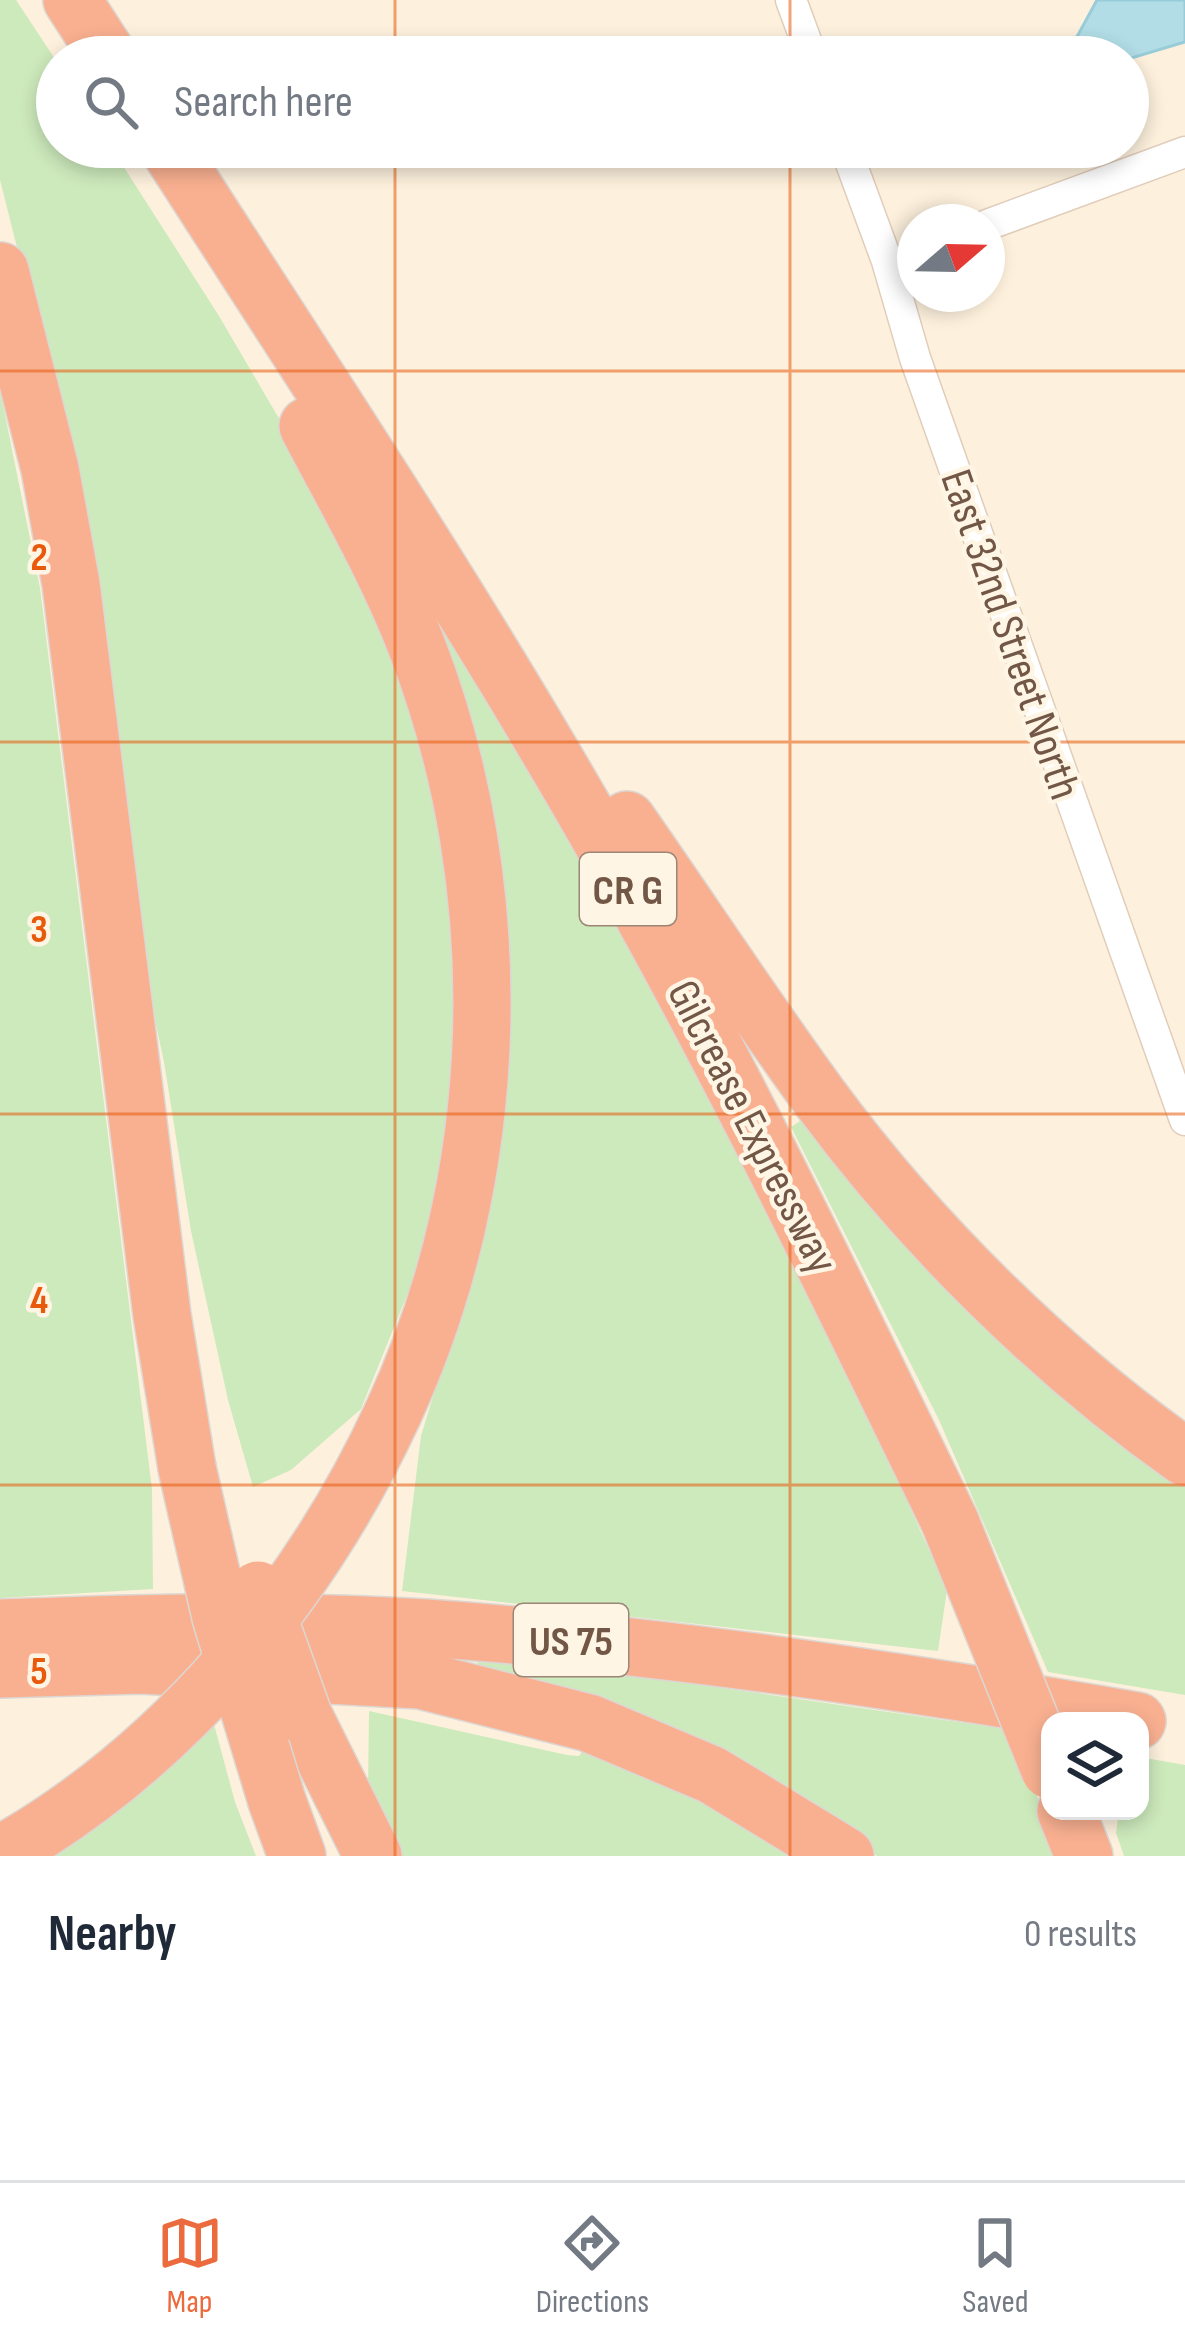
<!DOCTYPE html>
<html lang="en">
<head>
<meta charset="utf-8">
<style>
  :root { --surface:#fff; --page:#f2f2f3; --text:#1f2937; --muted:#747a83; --line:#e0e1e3; --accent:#eb6a3e }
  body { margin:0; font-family:"Sofia Sans Condensed",sans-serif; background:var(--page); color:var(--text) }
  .controls { position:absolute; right:36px; bottom:36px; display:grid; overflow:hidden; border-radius:24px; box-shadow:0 6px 18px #0003 }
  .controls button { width:108px; height:108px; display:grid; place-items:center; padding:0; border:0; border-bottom:3px solid var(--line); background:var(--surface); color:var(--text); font:60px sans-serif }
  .compass { position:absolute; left:897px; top:204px; width:108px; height:108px; border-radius:50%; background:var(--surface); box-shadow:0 6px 18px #0003; rotate:70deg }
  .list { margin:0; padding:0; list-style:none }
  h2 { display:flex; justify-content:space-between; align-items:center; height:156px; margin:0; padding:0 48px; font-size:51px }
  h2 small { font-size:39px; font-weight:400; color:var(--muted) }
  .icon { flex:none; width:66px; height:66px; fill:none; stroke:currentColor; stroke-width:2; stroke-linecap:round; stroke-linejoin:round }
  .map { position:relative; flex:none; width:1185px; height:1856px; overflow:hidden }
  .search { position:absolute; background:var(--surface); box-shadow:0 6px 18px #0003; left:36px; right:36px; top:36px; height:132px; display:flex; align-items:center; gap:30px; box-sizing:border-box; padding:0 42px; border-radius:66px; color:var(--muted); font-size:45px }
  .sheet { height:324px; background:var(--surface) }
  nav { display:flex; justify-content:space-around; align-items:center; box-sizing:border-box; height:168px; border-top:3px solid var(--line); background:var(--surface); font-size:33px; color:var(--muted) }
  nav a { display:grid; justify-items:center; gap:6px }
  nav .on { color:var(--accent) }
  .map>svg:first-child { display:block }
  .green { fill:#cdeabc }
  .water { fill:#b2dde6; stroke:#98ccd8; stroke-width:3 }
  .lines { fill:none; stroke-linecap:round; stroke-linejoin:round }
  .minor-casing { stroke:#e0cdba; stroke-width:33 }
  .motorway-casing { stroke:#ddd7d3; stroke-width:60 }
  .minor { stroke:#fff; stroke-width:30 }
  .motorway { stroke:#f9b091; stroke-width:57 }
  .motorway-bridge-casing { stroke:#ddd7d3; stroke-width:60; stroke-linecap:butt }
  .motorway-bridge { stroke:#f9b091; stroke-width:57 }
  .grid { fill:none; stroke:#e8590c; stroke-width:3; stroke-opacity:0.55 }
  .labels { text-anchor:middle; stroke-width:9; stroke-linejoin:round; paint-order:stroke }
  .shield { fill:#fff5e4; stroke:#9c8675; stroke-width:3 }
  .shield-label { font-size:42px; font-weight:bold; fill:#725746 }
  .street-label { font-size:45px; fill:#725746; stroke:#fff5e4 }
  .grid-label { font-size:39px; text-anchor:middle; font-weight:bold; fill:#e8590c; stroke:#fff5e4; stroke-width:9; stroke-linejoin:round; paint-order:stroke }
</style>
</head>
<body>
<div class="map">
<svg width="1185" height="1856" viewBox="0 0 1185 1856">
  <rect width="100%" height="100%" fill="#fdf1dd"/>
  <g class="green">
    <path d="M0,0H16L57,62V147H111L219,316L353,545L450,826L456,1103L430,1238L361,1409L291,1470L253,1487L228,1400L191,1231L164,1062L140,950L46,362L0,180Z"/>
    <path d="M0,390L40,588L152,1489L153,1589L0,1598Z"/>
    <path d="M430,592L641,946L797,1257L947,1590L938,1651L402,1591L421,1436L480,1242L504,1041L417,597Z"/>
    <path d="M812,1113L1185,1478V1695L1048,1672L939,1420L791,1127Z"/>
    <path d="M480,1653L1013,1730L1059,1856H877L797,1794L475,1673Z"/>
    <path d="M369,1711L567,1755L579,1756L585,1748L724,1812L799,1856H400L368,1791Z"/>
    <path d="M212,1717L235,1802L256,1856H43Z"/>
    <path d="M1140,1757L1185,1765V1856H1124L1116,1833L1119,1811H1140Z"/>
  </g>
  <path class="water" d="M1097,0H1185V42L1128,59L1059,57L1078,35Z"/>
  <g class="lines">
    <defs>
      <g id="minor">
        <path d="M791,0L812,57"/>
        <path d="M845,147L887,261L915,358L1185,1120"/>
        <path d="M987,225L1185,152"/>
      </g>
      <g id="motorway">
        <path d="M72,0L109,57"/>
        <path d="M168,147C297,349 430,548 552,755C699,1003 824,1262 950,1522"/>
        <path d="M0,271L50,469L71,584L162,1315L187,1468"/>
        <path d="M308,426C346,499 388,571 417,647C511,891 503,1177 393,1413"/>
        <path d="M627,820C692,913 754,1008 820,1098C918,1231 1050,1362 1185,1457"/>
        <path d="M0,1628C142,1623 285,1619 426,1628C665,1645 901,1681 1137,1721"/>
        <path d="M0,1669L141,1665L420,1680L589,1723L712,1775L845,1856"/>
        <path d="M303,1715L373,1856"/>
        <path d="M277,1801L297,1856"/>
        <path d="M1066,1811L1084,1856"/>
      </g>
    </defs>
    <use href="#minor" class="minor-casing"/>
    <use href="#motorway" class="motorway-casing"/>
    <use href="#minor" class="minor"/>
    <use href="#motorway" class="motorway"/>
    <defs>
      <g id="motorway-bridge">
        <path d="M187,1468L221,1617L277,1801"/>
        <path d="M950,1522L1050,1770"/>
        <path d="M258,1590L303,1715"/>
        <path d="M0,1855C174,1757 310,1593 393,1413"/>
      </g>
    </defs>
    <use href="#motorway-bridge" class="motorway-bridge-casing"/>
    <use href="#motorway-bridge" class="motorway-bridge"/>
  </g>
  <path class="grid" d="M395,0V57M790,0V57M395,147V1856M790,147V1856M0,371H1185M0,742H1185M0,1114H1185M0,1485H1185"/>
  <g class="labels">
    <g class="shield">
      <rect x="580" y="853" width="96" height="72" rx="9"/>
      <rect x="514" y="1604" width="114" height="72" rx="9"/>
    </g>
    <g class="shield-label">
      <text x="628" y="904">CR G</text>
      <text x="571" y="1655">US 75</text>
    </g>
    <g class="street-label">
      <text transform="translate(1012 634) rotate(71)" y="16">East 32nd Street North</text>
      <text transform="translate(754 1126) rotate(63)" y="16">Gilcrease Expressway</text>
    </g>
  </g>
  <g class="grid-label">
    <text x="39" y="570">2</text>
    <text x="39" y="942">3</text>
    <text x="39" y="1313">4</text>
    <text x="39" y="1684">5</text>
  </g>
</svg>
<div class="controls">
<button><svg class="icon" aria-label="layers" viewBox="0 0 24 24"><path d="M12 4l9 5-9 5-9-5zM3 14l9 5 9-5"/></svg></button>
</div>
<svg class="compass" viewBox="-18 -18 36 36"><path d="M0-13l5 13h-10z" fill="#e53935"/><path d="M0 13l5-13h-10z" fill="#747a83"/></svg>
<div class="search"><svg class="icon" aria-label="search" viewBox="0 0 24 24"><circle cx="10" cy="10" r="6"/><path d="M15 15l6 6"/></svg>Search here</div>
</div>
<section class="sheet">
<h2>Nearby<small>0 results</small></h2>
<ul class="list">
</ul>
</section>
<nav>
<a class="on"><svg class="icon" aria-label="map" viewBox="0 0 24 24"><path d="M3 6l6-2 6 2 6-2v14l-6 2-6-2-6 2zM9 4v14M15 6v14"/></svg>Map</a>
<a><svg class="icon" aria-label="directions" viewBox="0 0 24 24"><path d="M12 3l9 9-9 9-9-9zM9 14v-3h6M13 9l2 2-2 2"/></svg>Directions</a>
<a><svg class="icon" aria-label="saved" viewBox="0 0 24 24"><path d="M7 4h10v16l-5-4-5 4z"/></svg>Saved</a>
</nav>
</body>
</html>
